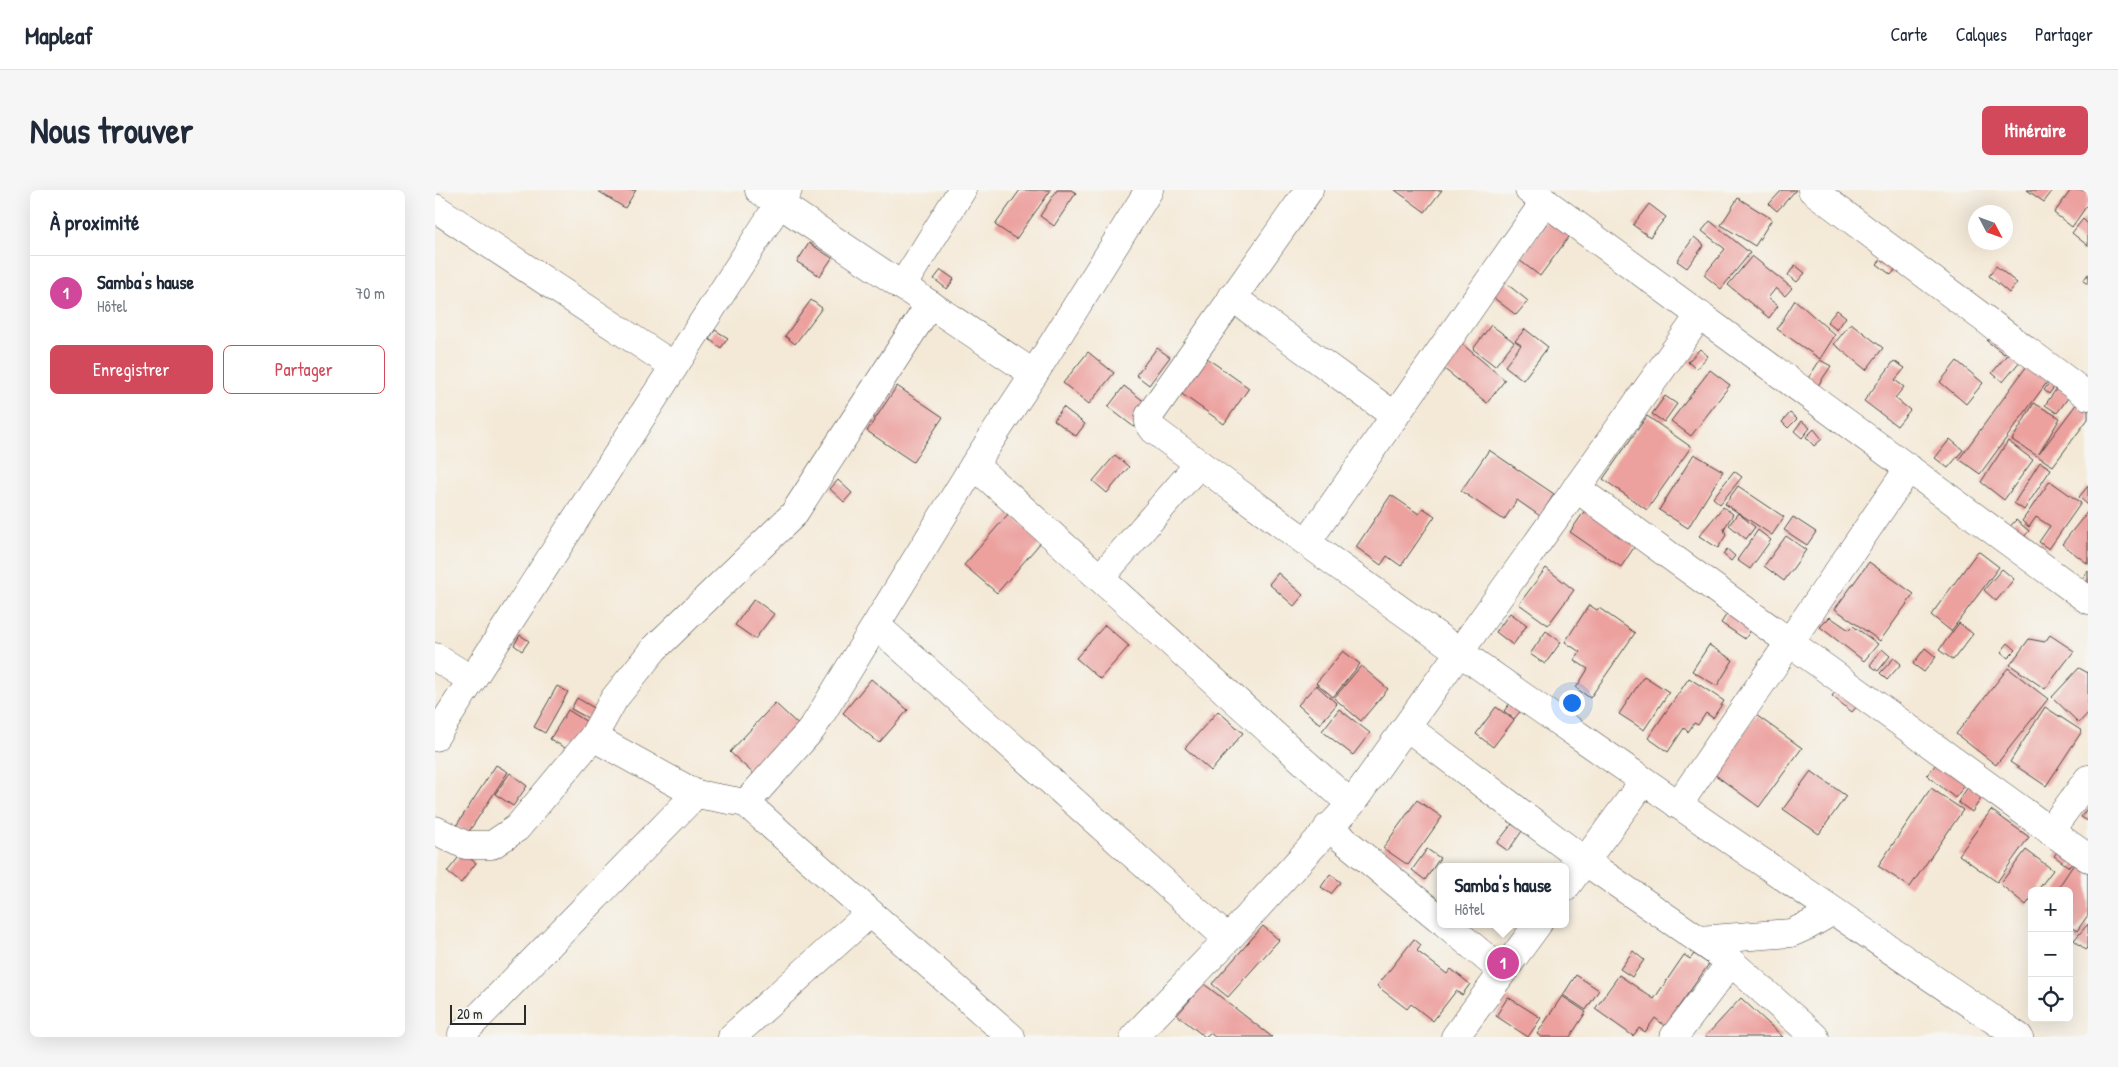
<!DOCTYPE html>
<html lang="fr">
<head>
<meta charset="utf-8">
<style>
  :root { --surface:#fff; --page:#f6f6f7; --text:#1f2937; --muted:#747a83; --line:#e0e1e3; --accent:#d1495b }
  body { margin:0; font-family:"Patrick Hand",sans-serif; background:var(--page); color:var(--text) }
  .controls { position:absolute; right:15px; bottom:15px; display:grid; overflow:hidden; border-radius:8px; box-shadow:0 5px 20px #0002 }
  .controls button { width:45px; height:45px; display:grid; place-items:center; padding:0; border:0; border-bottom:1px solid var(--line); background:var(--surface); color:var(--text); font:25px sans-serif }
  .compass { position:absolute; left:1533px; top:15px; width:45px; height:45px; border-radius:50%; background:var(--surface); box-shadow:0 5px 20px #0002; rotate:131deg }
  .scale { position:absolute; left:15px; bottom:12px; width:76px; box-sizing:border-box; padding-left:5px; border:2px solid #2b2b2b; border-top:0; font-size:14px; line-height:18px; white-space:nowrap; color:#2b2b2b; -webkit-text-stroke:4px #f6f6f2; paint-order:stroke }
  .you { position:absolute; left:1136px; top:512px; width:18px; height:18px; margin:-12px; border:4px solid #fff; border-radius:50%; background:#1a73e8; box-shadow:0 0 0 8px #1a73e833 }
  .badge { display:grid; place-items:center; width:32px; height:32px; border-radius:50%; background:var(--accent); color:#fff; font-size:16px; font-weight:700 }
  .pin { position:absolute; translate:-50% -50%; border:2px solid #fff; box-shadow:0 1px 5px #0006 }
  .popup { position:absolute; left:1002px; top:673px; width:132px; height:65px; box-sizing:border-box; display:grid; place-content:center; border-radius:8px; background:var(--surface); filter:drop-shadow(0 1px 4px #0005); font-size:16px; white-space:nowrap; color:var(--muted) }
  .popup b { font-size:19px; color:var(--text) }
  .popup::after { content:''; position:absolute; left:50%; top:100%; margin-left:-10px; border:10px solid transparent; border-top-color:var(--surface) }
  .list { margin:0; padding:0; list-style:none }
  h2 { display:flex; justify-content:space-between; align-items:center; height:65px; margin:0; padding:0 20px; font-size:21px }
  h2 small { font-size:16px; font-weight:400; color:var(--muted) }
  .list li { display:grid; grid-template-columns:32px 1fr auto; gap:15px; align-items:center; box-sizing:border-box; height:75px; padding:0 20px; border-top:1px solid var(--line) }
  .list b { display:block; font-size:19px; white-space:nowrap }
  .list p { margin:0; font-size:16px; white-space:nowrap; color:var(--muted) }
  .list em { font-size:16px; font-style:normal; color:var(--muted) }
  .actions { display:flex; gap:10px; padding:15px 20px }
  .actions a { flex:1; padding:11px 0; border:1px solid var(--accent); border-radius:8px; text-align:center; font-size:18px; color:var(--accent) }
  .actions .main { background:var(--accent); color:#fff }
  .icon { flex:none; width:28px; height:28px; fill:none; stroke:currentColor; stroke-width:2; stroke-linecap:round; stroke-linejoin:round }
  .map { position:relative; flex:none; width:1653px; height:847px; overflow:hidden; border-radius:8px }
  header { display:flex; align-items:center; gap:30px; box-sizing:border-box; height:70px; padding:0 25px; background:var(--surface); border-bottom:1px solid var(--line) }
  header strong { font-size:24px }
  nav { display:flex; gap:28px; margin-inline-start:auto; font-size:18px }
  .intro { display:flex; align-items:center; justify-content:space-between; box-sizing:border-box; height:120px; padding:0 30px }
  h1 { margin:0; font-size:35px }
  .button { padding:12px 22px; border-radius:8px; background:var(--accent); color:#fff; font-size:18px; font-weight:700 }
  main { display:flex; gap:30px; padding:0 30px }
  aside { flex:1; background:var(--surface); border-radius:8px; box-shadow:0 5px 20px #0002 }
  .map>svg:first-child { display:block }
  .building { fill:#eca19f }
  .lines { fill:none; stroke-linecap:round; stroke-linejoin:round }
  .minor-casing { stroke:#494845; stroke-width:29 }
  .minor { stroke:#fff; stroke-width:28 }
</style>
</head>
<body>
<header>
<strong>Mapleaf</strong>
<nav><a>Carte</a><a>Calques</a><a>Partager</a></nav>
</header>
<div class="intro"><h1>Nous trouver</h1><a class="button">Itinéraire</a></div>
<main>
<aside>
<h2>À proximité<small></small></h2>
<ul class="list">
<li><span class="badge" style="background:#d1479c">1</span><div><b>Samba's hause</b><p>Hôtel</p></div><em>70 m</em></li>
</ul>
<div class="actions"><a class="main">Enregistrer</a><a>Partager</a></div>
</aside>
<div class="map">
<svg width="1653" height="847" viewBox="0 0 1653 847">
  <rect width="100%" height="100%" fill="#f6f6f2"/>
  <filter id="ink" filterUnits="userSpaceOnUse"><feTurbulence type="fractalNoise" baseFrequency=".02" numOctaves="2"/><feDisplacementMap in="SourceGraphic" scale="10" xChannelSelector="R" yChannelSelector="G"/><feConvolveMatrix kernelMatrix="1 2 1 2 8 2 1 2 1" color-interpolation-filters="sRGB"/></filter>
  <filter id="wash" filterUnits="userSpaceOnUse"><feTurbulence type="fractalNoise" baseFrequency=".0096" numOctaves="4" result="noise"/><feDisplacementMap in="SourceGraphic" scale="20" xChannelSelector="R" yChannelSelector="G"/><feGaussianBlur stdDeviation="1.12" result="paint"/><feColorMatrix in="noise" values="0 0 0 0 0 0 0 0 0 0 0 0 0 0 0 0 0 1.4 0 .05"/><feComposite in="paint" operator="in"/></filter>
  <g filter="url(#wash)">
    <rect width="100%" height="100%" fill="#f4e9d7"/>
    <g id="blocks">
      <g class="building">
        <path d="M164,0H201L190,18L163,1Z"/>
        <path d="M585,0H616L581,49L560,35Z"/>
        <path d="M622,0H636L641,3L619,36L605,26Z"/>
        <path d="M960,0H1007L990,22Z"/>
        <path d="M1347,0H1361L1342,21L1334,14Z"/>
        <path d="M1592,0H1618L1609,12Z"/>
        <path d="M1636,0H1653V14L1637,37L1619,23Z"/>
        <path d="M1303,8L1337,29L1320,56L1286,35Z"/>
        <path d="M1214,14L1231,27L1215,47L1198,35Z"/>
        <path d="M1116,28L1136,44L1105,86L1084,70Z"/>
        <path d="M1648,29L1653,34V56L1637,43Z"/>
        <path d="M1275,31L1315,63L1286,99L1269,85L1290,59L1267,41Z"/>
        <path d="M1259,47L1269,55L1252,78L1242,71Z"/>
        <path d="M374,53L397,68L385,86L362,72Z"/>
        <path d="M1450,65L1463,76L1456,85L1442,74Z"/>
        <path d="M1317,66L1357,98L1350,106L1341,98L1333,108L1343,116L1334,128L1293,95Z"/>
        <path d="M1360,75L1370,83L1362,92L1353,85Z"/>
        <path d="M1561,76L1582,93L1574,103L1554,86Z"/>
        <path d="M506,80L519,89L512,99L499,89Z"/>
        <path d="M1653,84V94L1648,91Z"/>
        <path d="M1067,90L1093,111L1081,125L1055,105Z"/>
        <path d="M376,110L387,118L360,154L350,146Z"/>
        <path d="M1360,110L1400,145L1385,169L1342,139Z"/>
        <path d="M1402,120L1411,127L1402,140L1392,132Z"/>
        <path d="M1416,133L1448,158L1431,180L1399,154Z"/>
        <path d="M1056,135L1079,152L1060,176L1038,159Z"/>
        <path d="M1090,139L1113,157L1088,190L1070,176L1086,155L1080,151Z"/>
        <path d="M280,140L293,148L286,158L274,149Z"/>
        <path d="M1561,140L1578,154L1569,164L1552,151Z"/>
        <path d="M1027,154L1070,190L1052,213L1008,178Z"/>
        <path d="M722,158L735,167L714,195L701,185Z"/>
        <path d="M1265,159L1273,166L1261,179L1253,172Z"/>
        <path d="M1575,161L1586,170L1568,192L1557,183Z"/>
        <path d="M653,162L679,183L654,214L628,193Z"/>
        <path d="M766,164L814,198L789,234L740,199Z"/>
        <path d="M1597,169L1618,184L1545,284L1524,269Z"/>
        <path d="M1385,170L1396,176L1382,197L1372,190Z"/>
        <path d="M1459,171L1470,178L1460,190L1469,197L1460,208L1475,220L1462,236L1429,211Z"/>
        <path d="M1522,171L1548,193L1531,214L1505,192Z"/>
        <path d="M1275,180L1295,195L1256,246L1236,231Z"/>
        <path d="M1621,184L1626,188L1614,204L1609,200Z"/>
        <path d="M1627,191L1639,200L1622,223L1610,215Z"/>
        <path d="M462,196L508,227L478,272L432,241Z"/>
        <path d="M689,196L715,216L699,237L673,217Z"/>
        <path d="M1648,205L1653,209V229L1618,276L1577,250L1599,213L1625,228L1604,264Z"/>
        <path d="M1230,206L1242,214L1229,232L1217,224Z"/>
        <path d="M628,217L650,234L641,246L619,230Z"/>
        <path d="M1355,223L1362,229L1353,238L1347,232Z"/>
        <path d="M1212,226L1256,257L1212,320L1168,289Z"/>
        <path d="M1367,231L1375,238L1367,248L1359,241Z"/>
        <path d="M1379,239L1387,249L1379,256L1371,247Z"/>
        <path d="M1515,249L1528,260L1513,278L1500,268Z"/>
        <path d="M1573,251L1598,270L1569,310L1546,292Z"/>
        <path d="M1054,260L1119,304L1105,326L1082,310L1069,330L1026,301Z"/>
        <path d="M1259,264L1288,281L1253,338L1224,320Z"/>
        <path d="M680,265L694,277L672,303L658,291Z"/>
        <path d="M1605,272L1616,279L1589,320L1579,313Z"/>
        <path d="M1299,281L1307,287L1285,314L1278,308Z"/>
        <path d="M403,290L417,303L409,312L395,299Z"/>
        <path d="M1615,291L1646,313L1614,359L1604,352L1615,336L1601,327L1594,337L1587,331Z"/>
        <path d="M1303,296L1349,327L1337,345L1290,314Z"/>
        <path d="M1653,296V315L1644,307Z"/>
        <path d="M956,305L984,324L988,318L1000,326L966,376L952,366L946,375L921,357Z"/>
        <path d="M1155,313L1206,347L1186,377L1135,342Z"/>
        <path d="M1288,317L1298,324L1289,339L1291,345L1283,358L1264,346Z"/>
        <path d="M1653,321V374L1627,354Z"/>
        <path d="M574,323L607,351L562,403L529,375Z"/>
        <path d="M1303,323L1320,337L1311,349L1294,335Z"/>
        <path d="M1358,327L1381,342L1372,355L1349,340Z"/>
        <path d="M1581,330L1594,341L1581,356L1568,344Z"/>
        <path d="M1323,340L1336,350L1315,379L1302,370Z"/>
        <path d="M1351,346L1371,360L1349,391L1329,376Z"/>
        <path d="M1292,359L1300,366L1296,371L1288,364Z"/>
        <path d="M1543,361L1564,377L1516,441L1496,425Z"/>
        <path d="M1434,372L1479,404L1445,451L1400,419Z"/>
        <path d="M1111,378L1139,400L1113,435L1084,414Z"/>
        <path d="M1567,379L1579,389L1561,411L1549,400Z"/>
        <path d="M1653,381V398L1645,392Z"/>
        <path d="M843,383L868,405L859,416L834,394Z"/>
        <path d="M319,409L339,424L320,449L300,435Z"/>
        <path d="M1154,415L1162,420L1164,418L1200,443L1155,508L1141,498L1153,479L1139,470L1145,462L1130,452Z"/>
        <path d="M1297,416L1321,433L1310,449L1286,433Z"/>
        <path d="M1075,423L1092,435L1078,455L1061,442Z"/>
        <path d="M1395,427L1414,440L1418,436L1443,454L1429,471L1385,437Z"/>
        <path d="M1524,433L1538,444L1518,470L1504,460Z"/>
        <path d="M670,435L694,456L665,489L641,468Z"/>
        <path d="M1111,441L1126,452L1110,474L1095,464Z"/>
        <path d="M85,445L94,451L87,461L79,455Z"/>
        <path d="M1615,445L1639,461L1610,499L1575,475L1594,449L1610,452Z"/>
        <path d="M1573,453L1581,460L1573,468L1566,462Z"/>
        <path d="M1274,455L1298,470L1282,496L1257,481Z"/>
        <path d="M1490,458L1501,467L1489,482L1478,474Z"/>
        <path d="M1447,459L1455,466L1443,481L1435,475Z"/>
        <path d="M908,461L925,474L898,507L881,493Z"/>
        <path d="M1459,468L1466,474L1452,490L1445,483Z"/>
        <path d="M926,476L953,499L926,531L899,508Z"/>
        <path d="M1573,478L1613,509L1561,575L1521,544Z"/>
        <path d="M1644,478L1653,483V523L1644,533L1617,507Z"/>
        <path d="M1209,486L1234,502L1209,540L1184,524Z"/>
        <path d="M1254,488L1289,511L1278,528L1271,523L1263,535L1259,533L1253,542L1249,538L1233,562L1213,548Z"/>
        <path d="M436,489L473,520L444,553L408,523Z"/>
        <path d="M1406,494L1427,510L1417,522L1397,506Z"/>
        <path d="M881,495L902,514L885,534L863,515Z"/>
        <path d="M122,496L133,502L110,543L99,537Z"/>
        <path d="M1082,504L1093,512L1079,529L1069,521Z"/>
        <path d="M142,508L161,519L155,529L136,519Z"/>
        <path d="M340,513L370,541L325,590L295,562Z"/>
        <path d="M1061,517L1079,530L1058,557L1041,544Z"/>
        <path d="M1610,517L1647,541L1611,596L1575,572Z"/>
        <path d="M904,519L935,543L918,565L887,541Z"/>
        <path d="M133,520L157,535L140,564L115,549Z"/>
        <path d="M783,521L808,543L776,581L750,558Z"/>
        <path d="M1321,525L1367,558L1324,617L1279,584Z"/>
        <path d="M1507,567L1535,589L1520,608L1492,585Z"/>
        <path d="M61,575L73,582L33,643L21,636Z"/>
        <path d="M1376,581L1411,606L1384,644L1348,619Z"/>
        <path d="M75,583L92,596L78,616L60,604Z"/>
        <path d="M1537,591L1551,601L1537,622L1523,612Z"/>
        <path d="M1496,598L1528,620L1475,697L1443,676Z"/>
        <path d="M982,610L1007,627L973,675L948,658Z"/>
        <path d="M1653,617V631L1646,627Z"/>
        <path d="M1556,620L1594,647L1562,692L1524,665Z"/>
        <path d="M1077,634L1087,641L1073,661L1062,653Z"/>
        <path d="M1628,654L1643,666L1634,677L1619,666Z"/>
        <path d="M992,659L1005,668L990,690L977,680Z"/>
        <path d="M1591,660L1618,680L1602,701H1597V707L1591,715L1565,694Z"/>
        <path d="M27,663L41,673L26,693L12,682Z"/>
        <path d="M1643,668L1653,674V725L1642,741L1634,736V701H1621Z"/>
        <path d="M895,684L906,692L896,704L886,697Z"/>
        <path d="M1653,734V758L1651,760L1639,750Z"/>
        <path d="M828,736L844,750L793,807L777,794Z"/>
        <path d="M979,749L986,755L982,761L1012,784L1016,779L1035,794L1027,805L1021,801L998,831L976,814L972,819L942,796Z"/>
        <path d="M1198,761L1209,770L1197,787L1185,779Z"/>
        <path d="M1259,764L1274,774L1230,836L1220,828L1210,842L1204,838L1198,846L1160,819L1184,785L1219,809L1249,765L1255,769Z"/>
        <path d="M1141,785L1164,800L1151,820L1128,805Z"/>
        <path d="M769,794L837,847H780L775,843L770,847L742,825Z"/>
        <path d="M1127,806L1151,822L1135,847H1106L1102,844Z"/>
        <path d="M1073,807L1106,828L1093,847L1061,826Z"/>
        <path d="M1306,808L1348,847H1270Z"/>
      </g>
    </g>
  </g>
  <g filter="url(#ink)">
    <use href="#blocks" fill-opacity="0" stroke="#494845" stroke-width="1"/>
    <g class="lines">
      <defs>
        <g id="minor">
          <path d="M324,0L599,184"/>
          <path d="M874,0L714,226V233L719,240C1001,451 1292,649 1584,847"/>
          <path d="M1094,0L1653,410"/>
          <path d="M1377,0L1653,206"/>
          <path d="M0,18L239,176"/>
          <path d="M467,96L527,0"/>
          <path d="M797,107L960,226"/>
          <path d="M539,275L916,614"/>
          <path d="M1141,298L1653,668"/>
          <path d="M872,352L1110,11"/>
          <path d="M665,388L764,274"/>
          <path d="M442,436L793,749"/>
          <path d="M0,467L37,490"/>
          <path d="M972,537L1151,672L1296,772L1380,847"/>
          <path d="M0,547L353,0"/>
          <path d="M158,547L261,604L311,613L377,539L539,275L599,184L714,0"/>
          <path d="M311,613L576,847"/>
          <path d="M1243,615L1474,278"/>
          <path d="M893,637L1006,730"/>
          <path d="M0,640L30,655H57L82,638L158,547L179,509L219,459L358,325L495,114"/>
          <path d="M1615,641L1653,589"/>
          <path d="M1130,698L1209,591"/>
          <path d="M1011,734L1067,781"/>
          <path d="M1264,750L1356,743L1374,735L1398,721"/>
          <path d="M27,844L261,604"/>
          <path d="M297,847L435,723"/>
          <path d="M699,847L793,749L916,614L1265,125"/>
          <path d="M1020,847L1103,734"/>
          <path d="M1239,847L1296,772"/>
        </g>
      </defs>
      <use href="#minor" class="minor-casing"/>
      <use href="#minor" class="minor"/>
    </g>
  </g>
</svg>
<div class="controls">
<button>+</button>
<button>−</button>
<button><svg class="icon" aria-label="locate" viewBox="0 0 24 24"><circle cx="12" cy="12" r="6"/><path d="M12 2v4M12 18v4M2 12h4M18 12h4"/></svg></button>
</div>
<svg class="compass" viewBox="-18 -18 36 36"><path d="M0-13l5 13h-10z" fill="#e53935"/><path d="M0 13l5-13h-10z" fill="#747a83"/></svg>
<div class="scale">20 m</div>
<div class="you"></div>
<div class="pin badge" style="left:1068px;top:773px;background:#d1479c">1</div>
<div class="popup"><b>Samba's hause</b>Hôtel</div>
</div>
</main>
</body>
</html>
